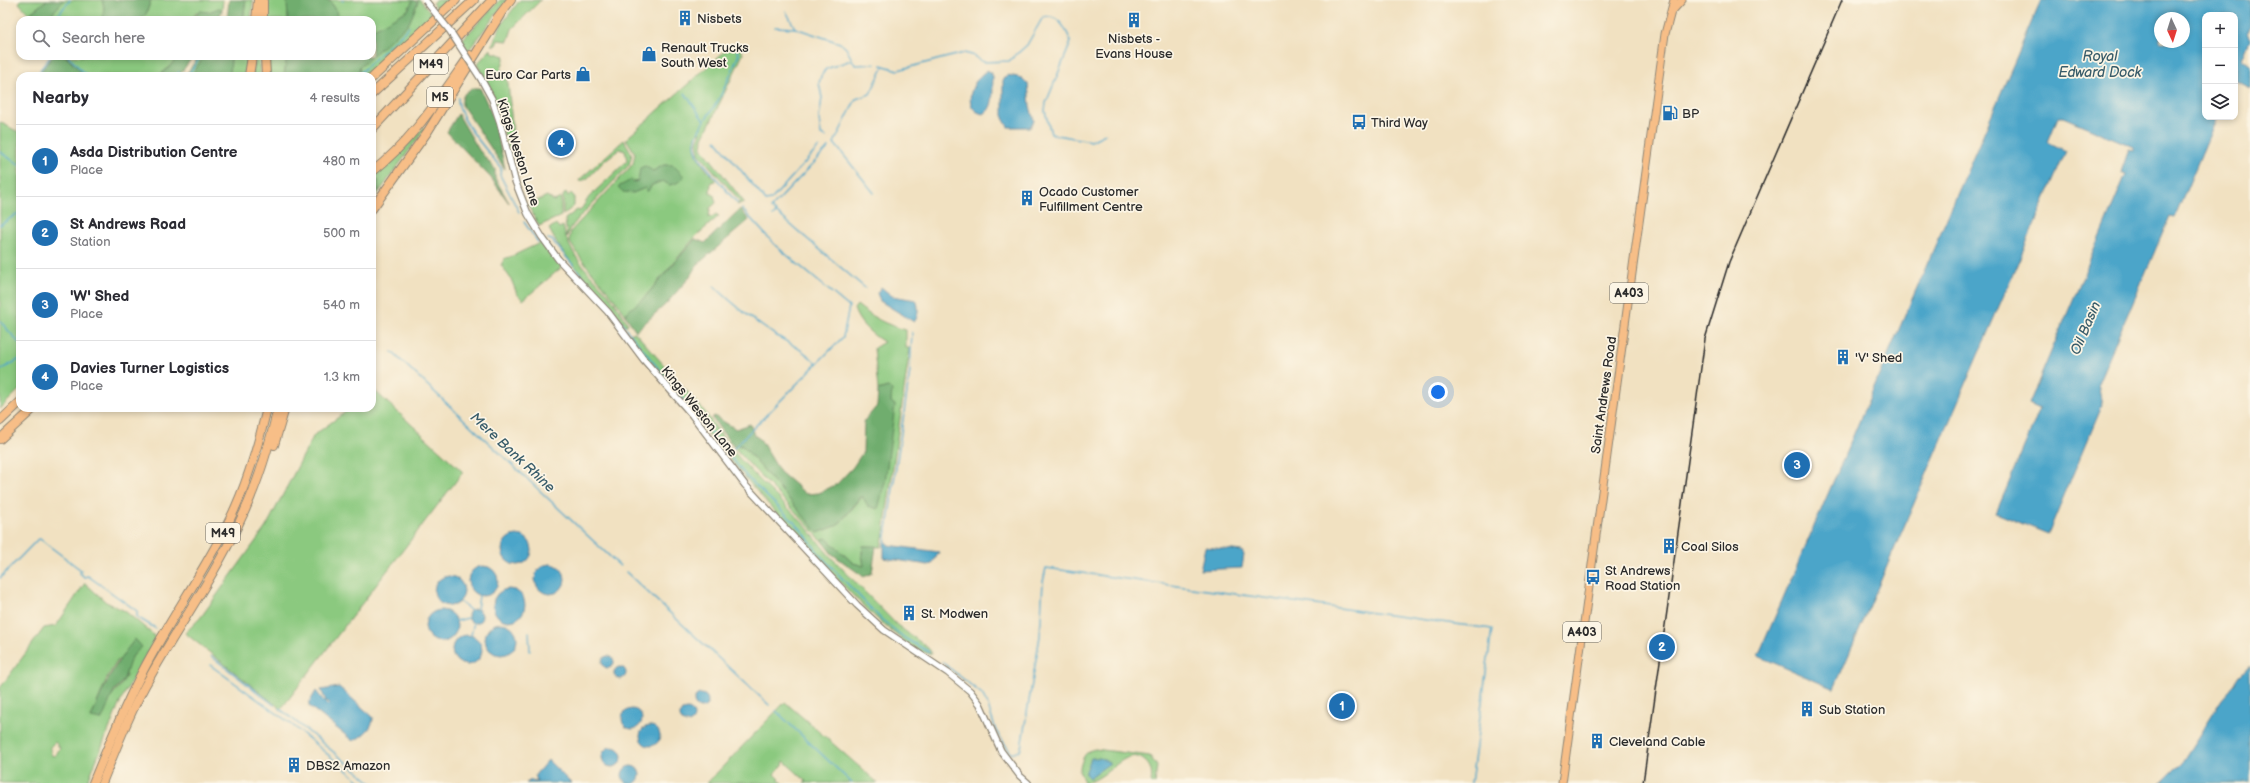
<!DOCTYPE html>
<html lang="en">
<head>
<meta charset="utf-8">
<style>
  :root { --surface:#fff; --page:#f7f7f7; --text:#2b2b33; --muted:#7c7c81; --line:#e1e1e2; --accent:#1f6fb2 }
  body { margin:0; font-family:"Balsamiq Sans",sans-serif; background:var(--page); color:var(--text) }
  .controls { position:absolute; right:12px; top:12px; display:grid; overflow:hidden; border-radius:8px; box-shadow:0 2px 6px #0003 }
  .controls button { width:36px; height:36px; display:grid; place-items:center; padding:0; border:0; border-bottom:1px solid var(--line); background:var(--surface); color:var(--text); font:20px sans-serif }
  .compass { position:absolute; left:2154px; top:12px; width:36px; height:36px; border-radius:50%; background:var(--surface); box-shadow:0 2px 6px #0003; rotate:176deg }
  .you { position:absolute; left:1438px; top:392px; width:14px; height:14px; margin:-10px; border:3px solid #fff; border-radius:50%; background:#1a73e8; box-shadow:0 0 0 6px #1a73e833 }
  .badge { display:grid; place-items:center; width:26px; height:26px; border-radius:50%; background:var(--accent); color:#fff; font-size:13px; font-weight:700 }
  .pin { position:absolute; translate:-50% -50%; border:2px solid #fff; box-shadow:0 1px 4px #0006 }
  .list { margin:0; padding:0; list-style:none }
  h2 { display:flex; justify-content:space-between; align-items:center; height:52px; margin:0; padding:0 16px; font-size:17px }
  h2 small { font-size:13px; font-weight:400; color:var(--muted) }
  .list li { display:grid; grid-template-columns:26px 1fr auto; gap:12px; align-items:center; box-sizing:border-box; height:72px; padding:0 16px; border-top:1px solid var(--line) }
  .list b { display:block; font-size:15px; white-space:nowrap }
  .list p { margin:0; font-size:13px; white-space:nowrap; color:var(--muted) }
  .list em { font-size:13px; font-style:normal; color:var(--muted) }
  .icon { flex:none; width:22px; height:22px; fill:none; stroke:currentColor; stroke-width:2; stroke-linecap:round; stroke-linejoin:round }
  .map { position:relative; flex:none; width:2250px; height:783px; overflow:hidden }
  .search { position:absolute; background:var(--surface); box-shadow:0 2px 6px #0003; left:16px; top:16px; width:360px; height:44px; display:flex; align-items:center; gap:10px; box-sizing:border-box; padding:0 14px; border-radius:12px; color:var(--muted); font-size:15px }
  .panel { position:absolute; background:var(--surface); box-shadow:0 2px 6px #0003; left:16px; top:72px; width:360px; height:340px; border-radius:12px }
  .map>svg:first-child { display:block }
  .green { fill:#8bc97f; stroke:#5b7a55; fill-rule:evenodd }
  .forest { fill:#70ad6e; stroke:#4e6c4c }
  .water { fill:#4ba5c9; stroke:#3b687a; fill-rule:evenodd }
  .lines { fill:none; stroke-linecap:round; stroke-linejoin:round }
  .stream { stroke:#4ba5c9; stroke-width:1.5 }
  .tertiary-casing { stroke:#8e8676; stroke-width:8 }
  .trunk-casing { stroke:#8e8676; stroke-width:9 }
  .motorway-casing { stroke:#8e8676; stroke-width:10 }
  .tertiary { stroke:#fff; stroke-width:5.5 }
  .trunk { stroke:#f7be87; stroke-width:7 }
  .motorway { stroke:#f7be87; stroke-width:8 }
  .rail { stroke:#2b2b2b; stroke-width:1.5 }
  .tertiary-bridge-casing { stroke:#8e8676; stroke-width:8; stroke-linecap:butt }
  .tertiary-bridge { stroke:#fff; stroke-width:5.5 }
  .labels { text-anchor:middle; stroke-width:3.5; stroke-linejoin:round; paint-order:stroke }
  .shield { fill:#fcf5e5; stroke:#6a6863; stroke-width:1 }
  .shield-label { font-size:12px; font-weight:bold; fill:#2b2b2b }
  .poi-label { font-size:13px; fill:#2b2b2b; stroke:#fcf5e5; text-anchor:start }
  .street-label { font-size:13px; fill:#2b2b2b; stroke:#fcf5e5 }
  .water-label { font-size:14px; font-style:italic; fill:#385c6a; stroke:#fcf5e5 }
</style>
</head>
<body>
<div class="map">
<svg width="2250" height="783" viewBox="0 0 2250 783">
  <rect width="100%" height="100%" fill="#fcf5e5"/>
  <filter id="ink" filterUnits="userSpaceOnUse"><feTurbulence type="fractalNoise" baseFrequency=".025" numOctaves="2"/><feDisplacementMap in="SourceGraphic" scale="8" xChannelSelector="R" yChannelSelector="G"/><feConvolveMatrix kernelMatrix="1 2 1 2 8 2 1 2 1" color-interpolation-filters="sRGB"/></filter>
  <filter id="wash" filterUnits="userSpaceOnUse"><feTurbulence type="fractalNoise" baseFrequency=".012" numOctaves="4" result="noise"/><feDisplacementMap in="SourceGraphic" scale="16" xChannelSelector="R" yChannelSelector="G"/><feGaussianBlur stdDeviation="0.9" result="paint"/><feColorMatrix in="noise" values="0 0 0 0 0 0 0 0 0 0 0 0 0 0 0 0 0 1.4 0 .05"/><feComposite in="paint" operator="in"/></filter>
  <g filter="url(#wash)">
    <rect width="100%" height="100%" fill="#f1e1c1"/>
    <g class="green">
      <path d="M21,0H47L29,14L19,3Z"/>
      <path d="M64,0H102L104,7L103,17L105,20H46Z"/>
      <path d="M151,0H223L222,10L219,8L208,13H196L192,20H128L141,19L146,14Z"/>
      <path d="M246,0H253L251,20H243Z"/>
      <path d="M268,0H287L288,20H267Z"/>
      <path d="M329,0H413L408,10L373,30L372,20H339L337,11Z"/>
      <path d="M417,0H420L433,15L367,76H354L360,71L358,68L409,23L418,2Z"/>
      <path d="M435,0H449L438,10L432,3Z"/>
      <path d="M500,0H507L468,51L461,41Z"/>
      <path d="M520,0H541L512,29L508,41L498,40L496,45H492L501,25Z"/>
      <path d="M733,44L741,49L743,54L703,138L702,148L744,202L737,205L740,201L699,154L697,142L701,132L697,134C690,154 704,166 716,181L711,182L710,193L714,195L716,203L710,208L709,217H712L716,214L719,216L696,236L645,297L625,315C609,288 585,268 569,241L571,231L633,164L635,153L626,139ZM664,165L684,176L677,183L669,185L663,180L652,185L647,192L645,188L633,193L630,180L634,182L638,181L640,176L649,170L653,171Z"/>
      <path d="M491,49V52L505,56L501,70L506,76L508,83L514,144L511,152L509,151L495,101L477,64Z"/>
      <path d="M66,56H177L172,64L159,76H85Z"/>
      <path d="M199,56H204L191,76H185Z"/>
      <path d="M231,56H247L244,76H230Z"/>
      <path d="M256,56H259L260,76H252Z"/>
      <path d="M268,56H287L284,76H269Z"/>
      <path d="M0,122L20,133V389L0,409Z"/>
      <path d="M423,128L425,129L379,192L378,180L372,178L398,156Z"/>
      <path d="M624,140L632,154L629,165L577,220L570,229L567,237L565,219L577,210L580,211L589,197L627,161L625,151L620,149L605,160L588,178L580,182L579,180Z"/>
      <path d="M566,192L568,196L571,193L574,196V206L563,215V196Z"/>
      <path d="M547,196L554,201L561,198V216L539,226L528,205Z"/>
      <path d="M556,224L559,228L563,226C569,256 590,273 609,295C616,304 622,314 628,324L626,326C602,292 567,266 549,229Z"/>
      <path d="M542,242L562,267L523,300L517,294L511,279L501,265L505,258L510,257Z"/>
      <path d="M857,305C872,317 886,325 906,330V348H910L883,539L881,547L863,546L862,554L864,566L853,563L826,538L821,540C793,507 760,478 732,445L743,446L818,533L838,525L863,496L891,402L888,387L878,390L874,348L884,342C871,334 859,324 854,309Z"/>
      <path d="M635,332L704,411L731,449L754,474L804,524L829,555L897,625L928,648L932,653C895,667 659,376 627,335Z"/>
      <path d="M375,391L463,472L281,709L185,633L201,617L266,527L314,435L351,408H372V393Z"/>
      <path d="M85,583L106,602L125,611L156,637L121,700L87,783H2L0,782V688L44,628L56,626ZM142,647L135,652L127,666L126,676L121,685L91,718L107,678L117,661ZM55,742L60,748L55,756L51,755L50,747Z"/>
      <path d="M785,702L878,783H804L806,781L784,761L783,765L774,774L783,783H707Z"/>
      <path d="M1095,749L1150,756L1157,766L1155,783H1151C1152,775 1152,768 1146,762C1125,742 1107,783 1084,782L1079,771C1082,761 1083,751 1095,749Z"/>
    </g>
    <g class="forest">
      <path d="M47,0H64L46,20H35L29,14Z"/>
      <path d="M102,0H151L146,14L141,19L105,20L103,17L104,7Z"/>
      <path d="M229,0H246L243,20H227Z"/>
      <path d="M287,0H329L337,11L339,20H288Z"/>
      <path d="M413,0L418,2L409,23L372,56V30L408,10Z"/>
      <path d="M219,8L222,10L218,20H192L200,11L208,12Z"/>
      <path d="M53,56H65L85,76H43L41,71Z"/>
      <path d="M177,56H193L179,76H159L172,64Z"/>
      <path d="M204,56H231L230,76H191Z"/>
      <path d="M287,56H372L359,68L360,70L354,76H284Z"/>
      <path d="M474,88H480L494,119L505,169L462,105C461,96 465,91 474,88Z"/>
      <path d="M458,114L479,150L495,169V178L509,203L491,178L447,132Z"/>
      <path d="M664,165H673L684,176L677,183L669,185L663,181L652,185L647,192L645,188L633,193L623,192L618,187L631,180L634,182L638,181L640,168L645,166L653,171Z"/>
      <path d="M372,179L378,180L379,192L372,201Z"/>
      <path d="M740,209L749,220L697,265L688,279L666,304L636,331L625,315L627,312L645,297L695,239L705,243Z"/>
      <path d="M888,387L892,390L891,402L895,405L885,482L878,509L868,506L862,496L838,525L818,533L743,446L732,445L712,418L714,416L736,429L750,424L754,435L760,439L780,472L806,494L819,493L837,484L853,467L863,452L864,421L877,406L878,390Z"/>
      <path d="M826,538L853,563L864,566L862,554L863,546H876L872,573L864,577L832,554L821,540Z"/>
      <path d="M135,639L142,647C129,657 130,662 125,676C123,683 118,686 114,691C109,700 107,711 101,720L91,718C104,686 113,666 135,639Z"/>
    </g>
    <g class="water">
      <path d="M2041,0H2250V26L2247,33L2250,39L2242,59L2250,65V88L2235,81V15H2205V117H2217L2175,217L2170,216L2098,383L2102,405L2048,534L1996,513L2040,409L2029,404L2126,174L2121,172L2129,149L2134,150V147L2063,117H2058L2048,142L2066,151L1834,689L1758,656ZM2160,18H2184V42H2160Z"/>
      <path d="M988,70L993,76C992,88 996,109 983,114C960,109 972,78 988,70Z"/>
      <path d="M1008,75L1022,78L1028,84L1030,106L1034,121L1030,127H1008L1003,118V79Z"/>
      <path d="M881,287L892,296L916,300C919,305 919,317 914,322L880,301L877,293Z"/>
      <circle cx="517" cy="550" r="15"/>
      <path d="M887,542L888,545L939,552L938,554L932,564L928,565L884,558V543Z"/>
      <path d="M1205,547L1242,551L1244,555L1242,568L1200,570Z"/>
      <circle cx="550" cy="579" r="15"/>
      <circle cx="483" cy="581" r="15"/>
      <circle cx="449" cy="591" r="15"/>
      <circle cx="509" cy="605" r="16"/>
      <circle cx="475" cy="616" r="7"/>
      <circle cx="441" cy="626" r="16"/>
      <circle cx="501" cy="639" r="16"/>
      <circle cx="467" cy="650" r="15"/>
      <circle cx="608" cy="662" r="6"/>
      <path d="M2250,666V783H2161L2182,762L2222,699L2231,689L2240,675Z"/>
      <circle cx="620" cy="673" r="6"/>
      <path d="M339,687L373,717C374,727 362,737 353,741L309,706V703L316,691L327,705L329,703L326,701L321,690Z"/>
      <circle cx="701" cy="701" r="7"/>
      <circle cx="632" cy="719" r="10"/>
      <circle cx="687" cy="716" r="7"/>
      <circle cx="650" cy="736" r="10"/>
      <circle cx="612" cy="757" r="10"/>
      <path d="M1091,758H1100L1110,763L1089,778L1085,774Z"/>
      <path d="M548,760L571,783H526L531,780L537,781L535,775Z"/>
      <circle cx="631" cy="775" r="9"/>
    </g>
    <g class="lines">
      <g class="stream">
        <path d="M342,0L343,1"/>
        <path d="M786,11L795,28L840,43L846,48L855,65L875,64"/>
        <path d="M54,20L70,0"/>
        <path d="M775,27L795,28"/>
        <path d="M736,48L739,54C733,69 726,85 719,99C711,113 698,126 695,142C695,148 697,154 700,159L737,203"/>
        <path d="M379,55L409,27"/>
        <path d="M68,56L87,76"/>
        <path d="M881,65L898,70L964,53L972,55L983,62L1009,61L1027,45L1043,17C1059,14 1066,29 1071,42L1046,103L1045,111L1051,134L1091,141L1105,134"/>
        <path d="M40,70L51,56"/>
        <path d="M176,76L179,72"/>
        <path d="M187,76L201,56"/>
        <path d="M357,76L377,57"/>
        <path d="M685,93L704,121"/>
        <path d="M458,98C457,119 488,151 501,168L500,175L519,212"/>
        <path d="M826,137L821,135L819,118L822,98L819,83L821,76L826,69L851,60"/>
        <path d="M716,140L766,201L771,200L819,147"/>
        <path d="M829,147L771,208L865,288"/>
        <path d="M0,152L20,165"/>
        <path d="M874,193L834,143L856,99L870,94L884,66"/>
        <path d="M773,216L776,213"/>
        <path d="M524,222L538,242"/>
        <path d="M0,225L20,212"/>
        <path d="M548,239L552,240L625,327"/>
        <path d="M714,286C732,303 751,319 772,333C788,343 804,349 817,364"/>
        <path d="M0,321L20,344"/>
        <path d="M626,329L747,477L800,528L820,555L881,619L906,639L929,652"/>
        <path d="M392,352L620,566"/>
        <path d="M0,370L20,359"/>
        <path d="M728,454L843,337L849,307L776,246L742,209"/>
        <path d="M885,543L910,371L912,332"/>
        <path d="M626,572L769,705"/>
        <path d="M0,578L37,540L40,539L81,570L80,573L84,577L88,576L137,611V617L155,628"/>
        <path d="M460,602L470,610"/>
        <path d="M477,609L479,596"/>
        <path d="M456,621L468,618"/>
        <path d="M529,632L530,651"/>
        <path d="M471,635L474,622"/>
        <path d="M211,656L274,705"/>
        <path d="M942,662L982,694L987,703L996,731L1011,753L1020,751L1021,748L1040,636L1043,582L1046,568L1492,629L1471,783"/>
        <path d="M210,665L290,723L362,783"/>
        <path d="M279,708L372,783"/>
        <path d="M776,711L852,783"/>
      </g>
    </g>
  </g>
  <g filter="url(#ink)">
    <g class="lines">
      <defs>
        <path id="tertiary" d="M481,79L492,99L500,123L515,181L528,214L542,237L558,259L608,312L644,360L692,415L745,485L857,605L884,630L948,673L970,691L980,704L1001,751L1020,776L1028,783"/>
        <g id="trunk">
          <path d="M1673,10L1682,0"/>
          <path d="M1562,783L1659,77L1665,34L1674,0"/>
        </g>
        <g id="motorway">
          <path d="M263,0V20"/>
          <path d="M497,18L511,0"/>
          <path d="M256,20L258,0"/>
          <path d="M265,56L266,76"/>
          <path d="M249,76L252,56"/>
          <path d="M372,78L456,0"/>
          <path d="M372,94L474,0"/>
          <path d="M372,129L492,0"/>
          <path d="M372,172C413,140 440,97 470,55"/>
          <path d="M372,209L428,131L500,15"/>
          <path d="M0,421L20,402"/>
          <path d="M0,439L34,408"/>
          <path d="M274,445L285,408"/>
          <path d="M93,783C109,744 125,704 145,667C172,616 206,569 231,517C248,482 258,446 267,408"/>
          <path d="M102,783C117,746 131,709 151,675C180,624 214,576 239,523C257,487 269,447 278,408"/>
        </g>
      </defs>
      <use href="#tertiary" class="tertiary-casing"/>
      <use href="#trunk" class="trunk-casing"/>
      <use href="#motorway" class="motorway-casing"/>
      <use href="#tertiary" class="tertiary"/>
      <use href="#trunk" class="trunk"/>
      <use href="#motorway" class="motorway"/>
      <path class="rail" d="M1643,783L1705,339L1729,262L1842,0"/>
      <defs>
        <path id="tertiary-bridge" d="M425,0L450,31L481,79"/>
      </defs>
      <use href="#tertiary-bridge" class="tertiary-bridge-casing"/>
      <use href="#tertiary-bridge" class="tertiary-bridge"/>
    </g>
  </g>
  <defs>
    <symbol id="building-bare" viewBox="-9 -9 18 18"><path d="M-4-6H4V6H1V3H-1V6H-4ZM-2.5-4.3h1.7v1.8h-1.7ZM.8-4.3h1.7v1.8H.8ZM-2.5-1h1.7V.8h-1.7ZM.8-1h1.7V.8H.8Z" fill="#1f6fb2" stroke="#fcf5e5" stroke-width="2.5" paint-order="stroke"/></symbol>
    <symbol id="shop-bare" viewBox="-9 -9 18 18"><path d="M-5-2.5h2.3a2.7 3.5 0 0 1 5.4 0H5L5.5 6h-11ZM-1.5-2.5h3a1.5 2.3 0 0 0-3 0Z" fill="#1f6fb2" stroke="#fcf5e5" stroke-width="2.5" paint-order="stroke"/></symbol>
    <symbol id="fuel-bare" viewBox="-9 -9 18 18"><path d="M-5.5-6h7V0h2V4h1.3V-2.5L3-4.5l.8-.8L6-3V5H2.5V1h-1V6h-7ZM-4.2-4.7v3.2H.2V-4.7Z" fill="#1f6fb2" stroke="#fcf5e5" stroke-width="2.5" paint-order="stroke"/></symbol>
    <symbol id="bus-bare" viewBox="-9 -9 18 18"><path d="M-5-6H5V4H4V6H2V4H-2V6H-4V4H-5ZM-3.5-4V0h7V-4ZM-3.5 1.2v1.5H-2V1.2ZM2 1.2v1.5H3.5V1.2Z" fill="#1f6fb2" stroke="#fcf5e5" stroke-width="2.5" paint-order="stroke"/></symbol>
  </defs>
  <g fill-rule="evenodd">
    <use href="#building-bare" x="674" y="7" width="22" height="22"/>
    <use href="#building-bare" x="1123" y="9" width="22" height="22"/>
    <use href="#shop-bare" x="638" y="43" width="22" height="22"/>
    <use href="#shop-bare" x="572" y="63" width="22" height="22"/>
    <use href="#fuel-bare" x="1659" y="102" width="22" height="22"/>
    <use href="#bus-bare" x="1348" y="111" width="22" height="22"/>
    <use href="#building-bare" x="1016" y="187" width="22" height="22"/>
    <use href="#building-bare" x="1832" y="346" width="22" height="22"/>
    <use href="#building-bare" x="1658" y="535" width="22" height="22"/>
    <use href="#bus-bare" x="1582" y="566" width="22" height="22"/>
    <use href="#building-bare" x="898" y="602" width="22" height="22"/>
    <use href="#building-bare" x="1796" y="698" width="22" height="22"/>
    <use href="#building-bare" x="1586" y="730" width="22" height="22"/>
    <use href="#building-bare" x="283" y="754" width="22" height="22"/>
  </g>
  <g class="labels">
    <g class="shield">
      <rect x="414" y="54" width="34" height="20" rx="3"/>
      <rect x="427" y="87" width="26" height="20" rx="3"/>
      <rect x="1610" y="283" width="38" height="20" rx="3"/>
      <rect x="206" y="523" width="34" height="20" rx="3"/>
      <rect x="1563" y="622" width="38" height="20" rx="3"/>
    </g>
    <g class="shield-label">
      <text x="431" y="68">M49</text>
      <text x="440" y="101">M5</text>
      <text x="1629" y="297">A403</text>
      <text x="223" y="537">M49</text>
      <text x="1582" y="636">A403</text>
    </g>
    <g class="poi-label">
      <text x="697" y="23">Nisbets</text>
      <text x="1134" y="43" text-anchor="middle">Nisbets -<tspan x="1134" dy="15">Evans House</tspan></text>
      <text x="661" y="52">Renault Trucks<tspan x="661" dy="15">South West</tspan></text>
      <text x="571" y="79" text-anchor="end">Euro Car Parts</text>
      <text x="1682" y="118">BP</text>
      <text x="1371" y="127">Third Way</text>
      <text x="1039" y="196">Ocado Customer<tspan x="1039" dy="15">Fulfillment Centre</tspan></text>
      <text x="1855" y="362">'V' Shed</text>
      <text x="1681" y="551">Coal Silos</text>
      <text x="1605" y="575">St Andrews<tspan x="1605" dy="15">Road Station</tspan></text>
      <text x="921" y="618">St. Modwen</text>
      <text x="1819" y="714">Sub Station</text>
      <text x="1609" y="746">Cleveland Cable</text>
      <text x="306" y="770">DBS2 Amazon</text>
    </g>
    <g class="street-label">
      <text transform="translate(519 152) rotate(72)" y="5">Kings Weston Lane</text>
      <text transform="translate(1603 395) rotate(-82)" y="5">Saint Andrews Road</text>
      <text transform="translate(700 411) rotate(51)" y="5">Kings Weston Lane</text>
    </g>
    <g class="water-label">
      <text x="2100" y="61">Royal<tspan x="2100" dy="16">Edward Dock</tspan></text>
      <text transform="translate(2085 328) rotate(-67)" y="5">Oil Basin</text>
      <text transform="translate(513 452) rotate(43)" y="5">Mere Bank Rhine</text>
    </g>
  </g>
</svg>
<div class="controls">
<button>+</button>
<button>−</button>
<button><svg class="icon" aria-label="layers" viewBox="0 0 24 24"><path d="M12 4l9 5-9 5-9-5zM3 14l9 5 9-5"/></svg></button>
</div>
<svg class="compass" viewBox="-18 -18 36 36"><path d="M0-13l5 13h-10z" fill="#e53935"/><path d="M0 13l5-13h-10z" fill="#7c7c81"/></svg>
<div class="you"></div>
<div class="pin badge" style="left:1342px;top:706px">1</div>
<div class="pin badge" style="left:1662px;top:647px">2</div>
<div class="pin badge" style="left:1797px;top:465px">3</div>
<div class="pin badge" style="left:561px;top:143px">4</div>
<div class="search"><svg class="icon" aria-label="search" viewBox="0 0 24 24"><circle cx="10" cy="10" r="6"/><path d="M15 15l6 6"/></svg>Search here</div>
<section class="panel">
<h2>Nearby<small>4 results</small></h2>
<ul class="list">
<li><span class="badge">1</span><div><b>Asda Distribution Centre</b><p>Place</p></div><em>480 m</em></li>
<li><span class="badge">2</span><div><b>St Andrews Road</b><p>Station</p></div><em>500 m</em></li>
<li><span class="badge">3</span><div><b>'W' Shed</b><p>Place</p></div><em>540 m</em></li>
<li><span class="badge">4</span><div><b>Davies Turner Logistics</b><p>Place</p></div><em>1.3 km</em></li>
</ul>
</section>
</div>
</body>
</html>
